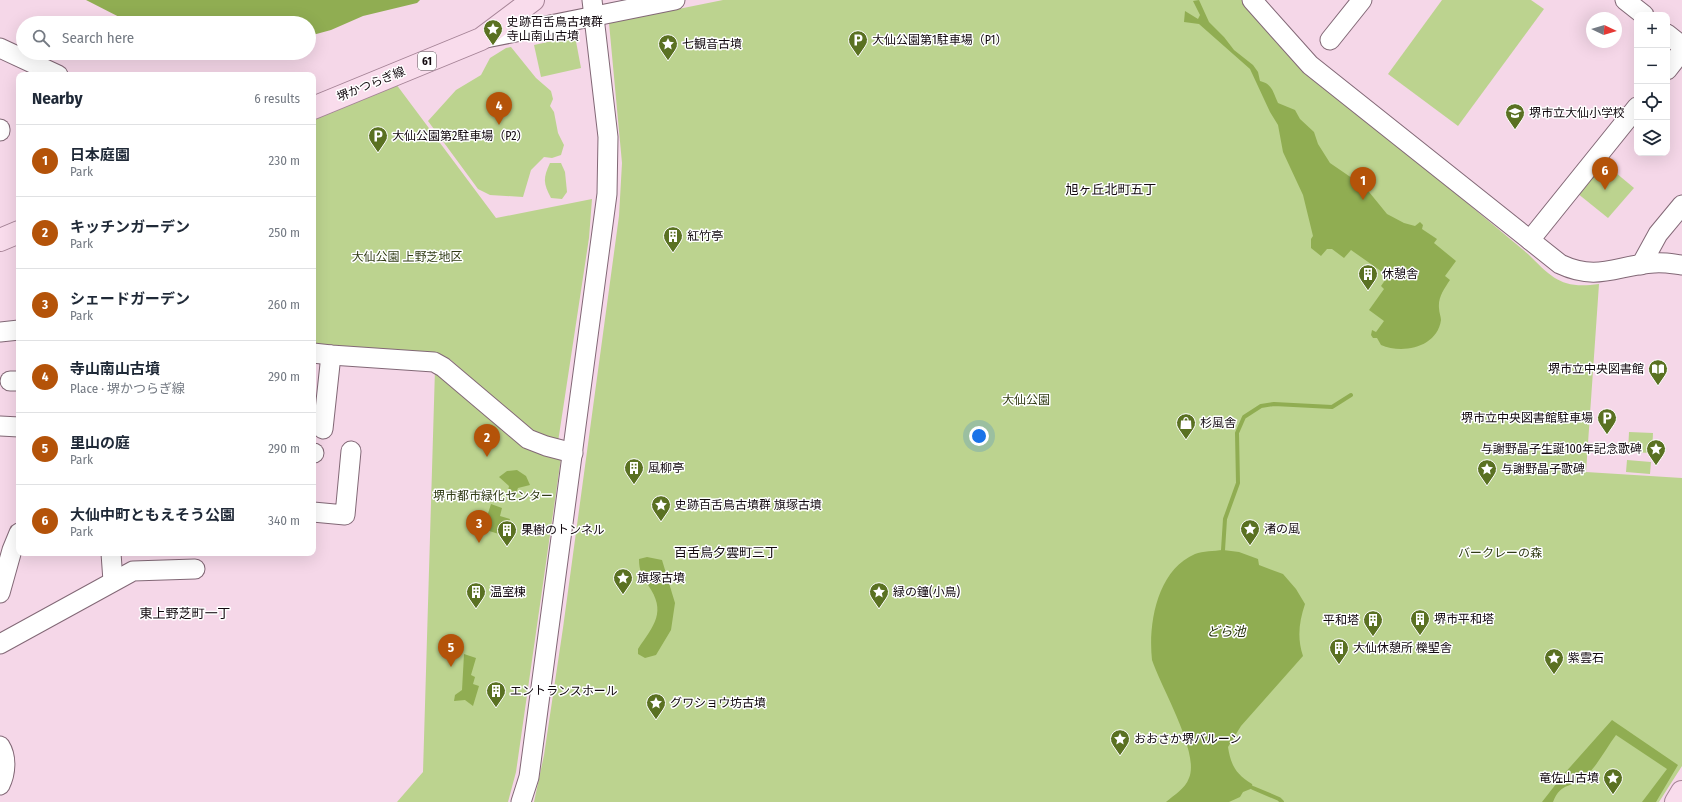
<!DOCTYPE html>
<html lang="en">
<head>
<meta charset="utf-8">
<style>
  :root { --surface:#fff; --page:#f2f2f3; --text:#1f2937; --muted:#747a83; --line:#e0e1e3; --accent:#b45309 }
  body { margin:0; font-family:"Fira Sans Condensed","Noto Sans JP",sans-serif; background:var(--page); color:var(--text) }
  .controls { position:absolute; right:12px; top:12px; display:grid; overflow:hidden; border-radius:8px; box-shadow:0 4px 16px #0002 }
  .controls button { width:36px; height:36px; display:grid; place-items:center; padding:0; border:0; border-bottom:1px solid var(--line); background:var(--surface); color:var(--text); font:20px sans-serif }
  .compass { position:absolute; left:1586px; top:12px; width:36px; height:36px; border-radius:50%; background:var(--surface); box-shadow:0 4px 16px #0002; rotate:94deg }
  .you { position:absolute; left:979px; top:436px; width:14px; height:14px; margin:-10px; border:3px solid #fff; border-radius:50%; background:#1a73e8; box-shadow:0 0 0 6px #1a73e833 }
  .badge { display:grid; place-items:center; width:26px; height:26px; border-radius:50%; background:var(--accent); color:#fff; font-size:13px; font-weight:700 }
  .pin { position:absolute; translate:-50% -33px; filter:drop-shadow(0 1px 2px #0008) }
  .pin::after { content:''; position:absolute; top:21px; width:14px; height:12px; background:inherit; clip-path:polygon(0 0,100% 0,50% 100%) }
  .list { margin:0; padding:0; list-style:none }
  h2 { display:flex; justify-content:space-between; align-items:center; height:52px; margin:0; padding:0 16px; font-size:17px }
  h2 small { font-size:13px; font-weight:400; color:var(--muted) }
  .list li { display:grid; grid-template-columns:26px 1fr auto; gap:12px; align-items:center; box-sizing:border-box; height:72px; padding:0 16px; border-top:1px solid var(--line) }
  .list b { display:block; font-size:15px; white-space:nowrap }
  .list p { margin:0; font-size:13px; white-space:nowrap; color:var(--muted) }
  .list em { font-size:13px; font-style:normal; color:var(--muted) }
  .icon { flex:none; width:22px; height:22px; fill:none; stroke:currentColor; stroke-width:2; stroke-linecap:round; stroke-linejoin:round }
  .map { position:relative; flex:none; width:1682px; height:802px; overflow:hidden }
  .search { position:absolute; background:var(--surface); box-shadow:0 4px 16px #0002; left:16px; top:16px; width:300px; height:44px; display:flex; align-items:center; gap:10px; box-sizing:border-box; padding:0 14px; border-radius:22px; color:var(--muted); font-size:15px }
  .panel { position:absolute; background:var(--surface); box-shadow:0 4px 16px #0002; left:16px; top:72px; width:300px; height:484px; border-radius:8px }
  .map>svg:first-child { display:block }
  .green { fill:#bcd38f }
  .water { fill:#90ad52 }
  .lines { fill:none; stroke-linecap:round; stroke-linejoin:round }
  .stream { stroke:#90ad52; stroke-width:4 }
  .minor-casing { stroke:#826876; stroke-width:21 }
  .major-casing { stroke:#a58396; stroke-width:24 }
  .minor { stroke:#fff; stroke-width:19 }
  .major { stroke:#f9dcec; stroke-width:22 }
  .labels { text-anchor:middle; stroke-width:3; stroke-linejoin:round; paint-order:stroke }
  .shield { fill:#fff; stroke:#585256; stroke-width:1 }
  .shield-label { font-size:11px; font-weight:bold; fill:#11080e }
  .poi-label { font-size:12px; fill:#11080e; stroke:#fff; text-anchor:start }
  .street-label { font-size:12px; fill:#11080e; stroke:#fff }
  .park-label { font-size:12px; fill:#303b15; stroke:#fff }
  .neighbourhood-label { font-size:13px; fill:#11080e; stroke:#fff }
  .water-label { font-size:13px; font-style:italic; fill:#242f08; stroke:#fff }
</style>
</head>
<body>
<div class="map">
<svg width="1682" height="802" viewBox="0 0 1682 802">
  <rect width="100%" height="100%" fill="#f5d7e8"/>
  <g class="green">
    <path d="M723,0H1242L1308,70L1528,254C1553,279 1562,289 1599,284L1586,472L1682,478V766L1659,802H534L544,755L563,628L619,216L622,163L609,23Z"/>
    <path d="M1442,0H1531L1544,9L1458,126L1388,74Z"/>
    <path d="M575,36L581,68L541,77L534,45Z"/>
    <path d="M511,47L536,78L551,91L553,99L550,106L554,112L558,133L564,145L561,155L552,158L544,157L531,170L523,197L490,195L478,189L428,121L456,90L481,75L490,58L506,48Z"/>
    <path d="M396,84L496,218L592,199L589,238L558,442C523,432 480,386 451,360L444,357L313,343V120Z"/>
    <path d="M1603,162L1634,188L1608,218L1577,193Z"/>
    <path d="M550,163H561L565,172L567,192L562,199L551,198C543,183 543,178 550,163Z"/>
    <path d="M435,369L561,458L516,772L508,802H397L423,772Z"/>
    <path d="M1629,432L1653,433L1652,453L1628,452Z"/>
    <path d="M1627,460L1651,462L1650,474L1626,472Z"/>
  </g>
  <g class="water">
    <path d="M86,0H420L417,3L363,16L331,30L309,36V23H131Z"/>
    <path d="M1199,0L1209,22L1224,37L1234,50L1253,65L1258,72L1260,81C1273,84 1273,93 1278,103L1295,110L1300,119L1314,132L1318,144L1330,163L1365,187L1387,214L1404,223L1415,226L1420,222L1423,225L1422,229L1437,239L1434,243L1456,261L1445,276L1450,280C1444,289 1438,297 1439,308C1439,312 1441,317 1441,320C1437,348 1402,354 1381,345L1377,338H1373L1371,335L1372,330L1376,332L1384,321L1369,310L1384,289L1381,286L1388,276L1351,250L1344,258L1332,249H1327L1321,256L1311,248V239L1313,236L1303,195L1283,152L1278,125L1270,112L1250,69L1199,24L1184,22L1185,11L1198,19L1200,15L1193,1Z"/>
    <path d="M190,53H252L214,60H202Z"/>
    <path d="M517,470L526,476L530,485L518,488L516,493L508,491L509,486L499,477L507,471Z"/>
    <path d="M491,504L502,508L500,516L510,519L505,536L483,529Z"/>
    <path d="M1223,550L1239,552L1258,559L1259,565L1283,574L1296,589L1305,604C1299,622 1297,638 1303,656L1241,726L1228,747C1231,766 1236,774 1252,784L1253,788L1243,792L1240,797L1229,802H1166C1174,795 1185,789 1189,778C1200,753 1161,687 1152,660C1148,624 1157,570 1195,554C1203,551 1214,551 1223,550Z"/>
    <path d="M647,557L662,560L675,603L671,630L656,655L645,658L638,654V649C654,625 667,612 648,585C642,576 639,571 639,559Z"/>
    <path d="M464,654L476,658L471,675L475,677L473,684L479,686L473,706L465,700L454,701L455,695L462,690Z"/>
    <path d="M1612,720L1678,765L1656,802H1642L1667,769L1616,735C1607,747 1597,766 1586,776C1574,788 1561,781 1553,802H1542L1563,775Z"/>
  </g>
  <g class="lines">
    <g class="stream">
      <path d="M1223,550L1225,519L1238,483L1237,433L1244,417L1261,406L1274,404L1332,407L1351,395"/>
      <path d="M1253,788L1279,799L1282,802"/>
    </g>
    <defs>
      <g id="minor">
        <path d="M1252,0L1310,65L1560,264C1598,282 1617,265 1654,263C1664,262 1673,264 1682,265"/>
        <path d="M1625,0L1644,15"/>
        <path d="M1667,34L1682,46"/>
        <path d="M481,39L675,0"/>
        <path d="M1330,40L1362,0"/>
        <path d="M0,48L58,75"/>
        <path d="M1667,70L1682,51"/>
        <path d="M0,129V131"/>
        <path d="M1530,240L1637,107"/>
        <path d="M1641,265L1658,234L1682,205"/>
        <path d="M0,332L19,330"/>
        <path d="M313,353L331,355L434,362L443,367L528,439L546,446L573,453"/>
        <path d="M10,381H19"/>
        <path d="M0,426L19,427"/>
        <path d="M323,429L331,355"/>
        <path d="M313,453H314"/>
        <path d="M313,512L345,515L351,451"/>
        <path d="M111,553L113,581"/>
        <path d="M0,593L12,550L19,533"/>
        <path d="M0,644L133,571L195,569"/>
        <path d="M0,746C7,757 6,773 0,785"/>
        <path d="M521,802L529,777L607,194L608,137L592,0"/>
      </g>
      <g id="major">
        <path d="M313,108L481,39L533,0"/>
        <path d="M0,240L19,232"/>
        <path d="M1676,802L1682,792"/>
      </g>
    </defs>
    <use href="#minor" class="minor-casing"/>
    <use href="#major" class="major-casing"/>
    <use href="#minor" class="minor"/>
    <use href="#major" class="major"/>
  </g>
  <defs>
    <symbol id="sight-pin" viewBox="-11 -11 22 30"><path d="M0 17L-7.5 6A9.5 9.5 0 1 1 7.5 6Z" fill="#5a7122" stroke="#fff"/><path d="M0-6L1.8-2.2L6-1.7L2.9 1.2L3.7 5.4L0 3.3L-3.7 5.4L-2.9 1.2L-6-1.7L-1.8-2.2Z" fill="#fff"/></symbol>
    <symbol id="parking-pin" viewBox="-11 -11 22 30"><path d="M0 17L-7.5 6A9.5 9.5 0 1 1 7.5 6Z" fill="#5a7122" stroke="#fff"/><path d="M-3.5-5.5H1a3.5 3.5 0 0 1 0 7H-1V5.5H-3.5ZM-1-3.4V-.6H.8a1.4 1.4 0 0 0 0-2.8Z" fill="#fff"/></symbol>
    <symbol id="school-pin" viewBox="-11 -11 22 30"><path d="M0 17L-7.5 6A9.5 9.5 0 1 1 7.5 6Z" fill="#5a7122" stroke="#fff"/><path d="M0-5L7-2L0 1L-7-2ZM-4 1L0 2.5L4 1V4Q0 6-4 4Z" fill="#fff"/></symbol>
    <symbol id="building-pin" viewBox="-11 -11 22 30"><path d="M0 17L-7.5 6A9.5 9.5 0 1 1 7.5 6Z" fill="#5a7122" stroke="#fff"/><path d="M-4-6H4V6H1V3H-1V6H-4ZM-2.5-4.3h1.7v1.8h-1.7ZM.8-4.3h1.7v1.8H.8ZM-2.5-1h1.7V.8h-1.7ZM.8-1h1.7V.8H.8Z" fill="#fff"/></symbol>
    <symbol id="library-pin" viewBox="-11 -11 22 30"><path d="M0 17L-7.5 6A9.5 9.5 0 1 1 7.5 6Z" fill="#5a7122" stroke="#fff"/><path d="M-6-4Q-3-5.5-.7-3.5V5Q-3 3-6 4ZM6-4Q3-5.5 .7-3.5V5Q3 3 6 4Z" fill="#fff"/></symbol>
    <symbol id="shop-pin" viewBox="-11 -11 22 30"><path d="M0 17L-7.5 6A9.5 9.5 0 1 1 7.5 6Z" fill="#5a7122" stroke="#fff"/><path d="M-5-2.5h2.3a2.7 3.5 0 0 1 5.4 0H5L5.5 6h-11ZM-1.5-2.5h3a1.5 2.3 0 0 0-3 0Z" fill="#fff"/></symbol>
  </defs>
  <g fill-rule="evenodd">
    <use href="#sight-pin" x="482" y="18" width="22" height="30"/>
    <use href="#parking-pin" x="847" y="29" width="22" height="30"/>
    <use href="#sight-pin" x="657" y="33" width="22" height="30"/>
    <use href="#school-pin" x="1504" y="102" width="22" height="30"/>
    <use href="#parking-pin" x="367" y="125" width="22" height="30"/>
    <use href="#building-pin" x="662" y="225" width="22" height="30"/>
    <use href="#building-pin" x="1357" y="263" width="22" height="30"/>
    <use href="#library-pin" x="1647" y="358" width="22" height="30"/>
    <use href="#parking-pin" x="1596" y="407" width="22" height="30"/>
    <use href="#shop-pin" x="1175" y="412" width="22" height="30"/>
    <use href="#sight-pin" x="1645" y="438" width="22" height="30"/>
    <use href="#building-pin" x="623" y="457" width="22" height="30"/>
    <use href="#sight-pin" x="1476" y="458" width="22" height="30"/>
    <use href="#sight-pin" x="650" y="494" width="22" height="30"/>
    <use href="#sight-pin" x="1239" y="518" width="22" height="30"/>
    <use href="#building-pin" x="496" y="519" width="22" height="30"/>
    <use href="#sight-pin" x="612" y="567" width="22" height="30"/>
    <use href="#building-pin" x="465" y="581" width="22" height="30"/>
    <use href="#sight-pin" x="868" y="581" width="22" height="30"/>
    <use href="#building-pin" x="1409" y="608" width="22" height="30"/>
    <use href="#building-pin" x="1362" y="609" width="22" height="30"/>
    <use href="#building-pin" x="1328" y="637" width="22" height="30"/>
    <use href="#sight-pin" x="1543" y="647" width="22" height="30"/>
    <use href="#building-pin" x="485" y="680" width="22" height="30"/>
    <use href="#sight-pin" x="645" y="692" width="22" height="30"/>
    <use href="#sight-pin" x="1109" y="728" width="22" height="30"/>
    <use href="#sight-pin" x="1602" y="767" width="22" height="30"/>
  </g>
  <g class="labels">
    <rect class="shield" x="418" y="52" width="18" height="18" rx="3"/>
    <g class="shield-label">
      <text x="427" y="65">61</text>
    </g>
    <g class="poi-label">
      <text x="507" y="26">史跡百舌鳥古墳群<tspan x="507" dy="14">寺山南山古墳</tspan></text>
      <text x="872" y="44">大仙公園第1駐車場（P1）</text>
      <text x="682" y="48">七観音古墳</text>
      <text x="1529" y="117">堺市立大仙小学校</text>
      <text x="392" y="140">大仙公園第2駐車場（P2）</text>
      <text x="687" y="240">紅竹亭</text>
      <text x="1382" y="278">休憩舎</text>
      <text x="1644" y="373" text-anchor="end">堺市立中央図書館</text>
      <text x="1593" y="422" text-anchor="end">堺市立中央図書館駐車場</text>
      <text x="1200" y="427">杉風舎</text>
      <text x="1642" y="453" text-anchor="end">与謝野晶子生誕100年記念歌碑</text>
      <text x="648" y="472">風柳亭</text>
      <text x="1501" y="473">与謝野晶子歌碑</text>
      <text x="675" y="509">史跡百舌鳥古墳群 旗塚古墳</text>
      <text x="1264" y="533">渚の風</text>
      <text x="521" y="534">果樹のトンネル</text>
      <text x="637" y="582">旗塚古墳</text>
      <text x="490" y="596">温室棟</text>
      <text x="893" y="596">緑の鐘(小鳥)</text>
      <text x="1434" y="623">堺市平和塔</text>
      <text x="1359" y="624" text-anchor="end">平和塔</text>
      <text x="1353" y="652">大仙休憩所 櫟聖舎</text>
      <text x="1568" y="662">紫雲石</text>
      <text x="510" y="695">エントランスホール</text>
      <text x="670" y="707">グワショウ坊古墳</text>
      <text x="1134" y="743">おおさか堺バルーン</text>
      <text x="1599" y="782" text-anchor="end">竜佐山古墳</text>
    </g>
    <g class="street-label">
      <text transform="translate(371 84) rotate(-22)" y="4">堺かつらぎ線</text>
    </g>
    <g class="park-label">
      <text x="407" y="261">大仙公園 上野芝地区</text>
      <text x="1026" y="404">大仙公園</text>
      <text x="493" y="500">堺市都市緑化センター</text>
      <text x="1500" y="557">バークレーの森</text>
    </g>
    <g class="neighbourhood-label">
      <text x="1111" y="194">旭ヶ丘北町五丁</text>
      <text x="726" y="557">百舌鳥夕雲町三丁</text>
      <text x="185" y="618">東上野芝町一丁</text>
    </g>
    <g class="water-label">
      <text x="1226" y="636">どら池</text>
    </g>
  </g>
</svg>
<div class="controls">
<button>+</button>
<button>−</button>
<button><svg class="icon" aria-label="locate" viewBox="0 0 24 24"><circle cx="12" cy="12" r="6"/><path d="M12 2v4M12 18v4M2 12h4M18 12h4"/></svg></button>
<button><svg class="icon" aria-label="layers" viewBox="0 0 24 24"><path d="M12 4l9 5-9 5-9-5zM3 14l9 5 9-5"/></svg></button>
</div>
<svg class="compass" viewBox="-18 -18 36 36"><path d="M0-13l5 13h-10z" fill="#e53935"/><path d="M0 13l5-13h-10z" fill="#747a83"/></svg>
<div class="you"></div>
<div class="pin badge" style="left:1363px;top:200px">1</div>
<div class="pin badge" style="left:487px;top:457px">2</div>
<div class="pin badge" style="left:479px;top:543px">3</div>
<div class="pin badge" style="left:499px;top:125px">4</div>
<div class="pin badge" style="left:451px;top:667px">5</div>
<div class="pin badge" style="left:1605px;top:190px">6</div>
<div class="search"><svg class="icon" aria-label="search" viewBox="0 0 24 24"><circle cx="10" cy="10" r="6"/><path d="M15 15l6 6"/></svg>Search here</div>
<section class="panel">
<h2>Nearby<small>6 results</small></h2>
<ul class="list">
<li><span class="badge">1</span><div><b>日本庭園</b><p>Park</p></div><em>230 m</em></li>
<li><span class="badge">2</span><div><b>キッチンガーデン</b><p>Park</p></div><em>250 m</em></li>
<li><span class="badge">3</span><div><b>シェードガーデン</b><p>Park</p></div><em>260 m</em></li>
<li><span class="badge">4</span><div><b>寺山南山古墳</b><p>Place · 堺かつらぎ線</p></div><em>290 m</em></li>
<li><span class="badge">5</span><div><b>里山の庭</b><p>Park</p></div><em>290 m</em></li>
<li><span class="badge">6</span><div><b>大仙中町ともえそう公園</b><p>Park</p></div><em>340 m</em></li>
</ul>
</section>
</div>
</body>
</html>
